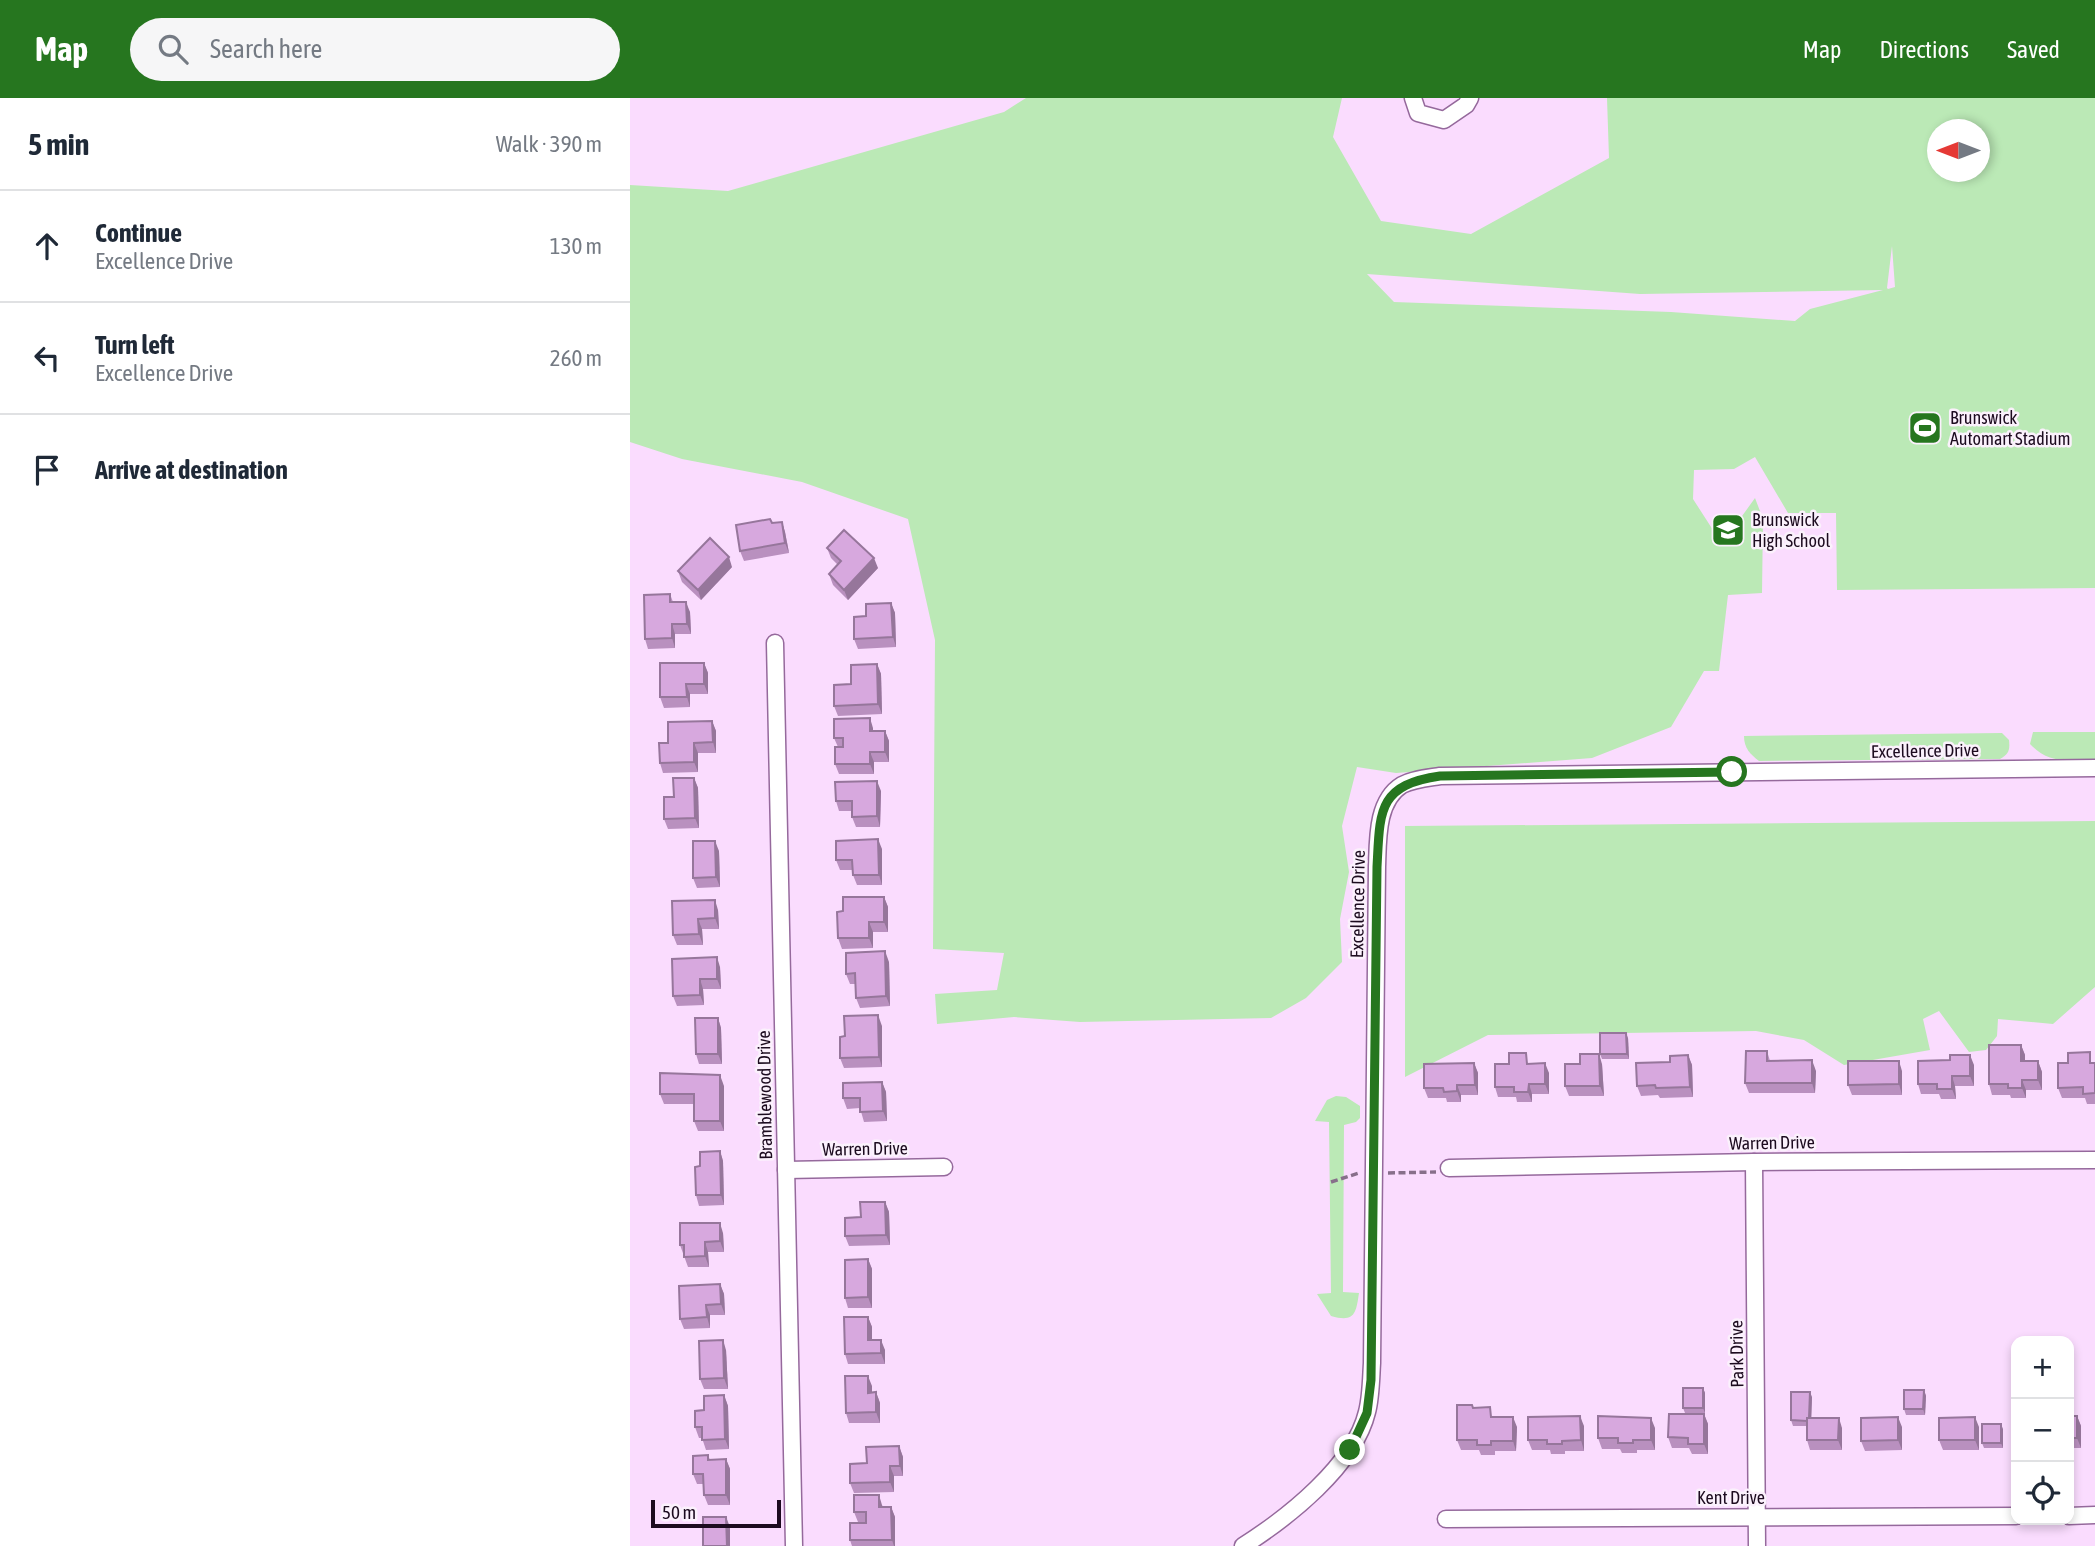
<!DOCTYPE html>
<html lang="en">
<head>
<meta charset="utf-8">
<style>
  :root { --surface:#fff; --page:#f6f6f7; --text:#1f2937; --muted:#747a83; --line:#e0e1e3; --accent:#26761f }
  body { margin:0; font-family:"Asap Condensed",sans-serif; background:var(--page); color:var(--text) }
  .controls { position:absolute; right:21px; bottom:21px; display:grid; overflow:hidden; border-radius:14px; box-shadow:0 4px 10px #0003 }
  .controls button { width:63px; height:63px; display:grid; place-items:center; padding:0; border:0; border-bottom:2px solid var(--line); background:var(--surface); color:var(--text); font:35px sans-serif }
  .compass { position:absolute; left:1297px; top:21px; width:63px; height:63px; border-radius:50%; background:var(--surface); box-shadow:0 4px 10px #0003; rotate:270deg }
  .scale { position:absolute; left:21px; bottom:18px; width:130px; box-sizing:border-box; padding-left:7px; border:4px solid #1c0b1f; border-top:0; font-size:19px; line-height:24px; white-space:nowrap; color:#1c0b1f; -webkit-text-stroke:5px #fbf1fc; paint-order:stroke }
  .stop { position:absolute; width:21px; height:21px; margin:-16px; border:5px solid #26761f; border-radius:50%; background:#fff }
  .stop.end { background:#26761f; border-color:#fff; box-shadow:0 2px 7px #0008 }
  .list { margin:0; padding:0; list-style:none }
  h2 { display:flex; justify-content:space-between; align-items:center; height:91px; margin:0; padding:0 28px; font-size:30px }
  h2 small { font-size:23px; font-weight:400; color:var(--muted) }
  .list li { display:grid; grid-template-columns:46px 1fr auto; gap:21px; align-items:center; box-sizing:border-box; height:112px; padding:0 28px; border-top:2px solid var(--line) }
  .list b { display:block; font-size:26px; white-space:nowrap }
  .list p { margin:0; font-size:23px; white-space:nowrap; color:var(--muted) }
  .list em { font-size:23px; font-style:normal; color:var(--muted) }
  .icon { flex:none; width:38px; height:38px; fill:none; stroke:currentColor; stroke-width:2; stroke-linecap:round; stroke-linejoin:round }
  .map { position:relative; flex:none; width:1465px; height:1448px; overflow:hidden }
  header { display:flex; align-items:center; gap:42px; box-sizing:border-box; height:98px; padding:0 35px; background:var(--accent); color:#fff }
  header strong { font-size:33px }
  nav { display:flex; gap:38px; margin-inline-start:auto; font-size:24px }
  .search { width:490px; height:63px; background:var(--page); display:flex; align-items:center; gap:18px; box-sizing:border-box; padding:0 24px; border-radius:38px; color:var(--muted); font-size:26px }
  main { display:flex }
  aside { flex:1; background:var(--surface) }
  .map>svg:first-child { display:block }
  .green { fill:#bbe9b6; fill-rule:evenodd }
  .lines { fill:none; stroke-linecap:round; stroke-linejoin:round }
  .street-casing { stroke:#95699c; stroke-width:19 }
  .path { stroke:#876f8a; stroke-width:3.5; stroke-dasharray:7 3.5; stroke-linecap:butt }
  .street { stroke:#fff; stroke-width:16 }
  .wall { fill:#b990bf }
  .shaded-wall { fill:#96769b }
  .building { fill:#d7a8de; stroke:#96769b; stroke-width:2 }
  .route { stroke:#26761f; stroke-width:9 }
  .labels { text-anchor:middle; stroke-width:5; stroke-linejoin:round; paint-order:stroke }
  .poi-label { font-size:18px; fill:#1c0b1f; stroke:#fbf1fc; text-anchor:start }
  .street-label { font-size:18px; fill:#1c0b1f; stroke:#fbf1fc }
</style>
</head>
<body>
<header>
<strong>Map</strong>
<div class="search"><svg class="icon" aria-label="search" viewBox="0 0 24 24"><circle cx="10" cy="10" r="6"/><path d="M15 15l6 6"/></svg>Search here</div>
<nav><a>Map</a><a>Directions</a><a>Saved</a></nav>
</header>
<main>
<aside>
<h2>5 min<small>Walk · 390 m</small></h2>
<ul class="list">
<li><svg class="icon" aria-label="ahead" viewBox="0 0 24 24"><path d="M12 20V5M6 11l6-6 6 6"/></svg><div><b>Continue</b><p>Excellence Drive</p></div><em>130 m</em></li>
<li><svg class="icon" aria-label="left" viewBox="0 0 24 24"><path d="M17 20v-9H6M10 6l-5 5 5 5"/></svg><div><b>Turn left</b><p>Excellence Drive</p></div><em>260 m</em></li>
<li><svg class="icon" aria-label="arrive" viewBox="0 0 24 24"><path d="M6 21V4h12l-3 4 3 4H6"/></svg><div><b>Arrive at destination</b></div></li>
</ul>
</aside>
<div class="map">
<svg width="1465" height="1448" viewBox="0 0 1465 1448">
  <rect width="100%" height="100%" fill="#fadcfe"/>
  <g class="green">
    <path d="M396,0H712L703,39L751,123L841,136L979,60L977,0H1465V490L1207,492L1206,415H1158L1125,359L1104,371L1064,372L1063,401L1092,446L1125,400L1133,421L1132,495L1098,497L1089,573H1074L1041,629L962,660L766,675L727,669L712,728L719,774L710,821L712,864L676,900L641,920L450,924L384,919L307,926L305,896L367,892L374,855L303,851L305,542L278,421L172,384L52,361L0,344V87L98,93L374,14ZM1308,32H1350V74H1308ZM1262,148L1265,189L1258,191L1257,190ZM737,176L1010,196L1253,192L1180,211L1165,223L1041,214L764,204Z"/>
    <path d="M1403,634H1465V661C1438,662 1420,667 1400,646Z"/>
    <path d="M1372,635L1379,642C1380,652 1379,656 1370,661L1129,663C1120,656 1114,650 1114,638Z"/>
    <path d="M1465,723V889L1423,926L1368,921L1367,938L1356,952L1339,954L1309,913L1293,921L1300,952L1214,967L1174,942L1126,933L858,937L775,979V728Z"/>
    <path d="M706,998L716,999L730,1008V1020L726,1024L714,1027L713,1194L729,1195C726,1215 725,1225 701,1218L687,1196L701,1195L699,1024L685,1023L697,1002Z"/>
  </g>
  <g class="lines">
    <defs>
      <g id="street">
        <path d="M783,0L788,15L814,22L836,7L840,0"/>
        <path d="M145,545L164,1448"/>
        <path d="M1124,1064L1127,1448"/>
        <path d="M819,1070L1124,1064L1465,1062"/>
        <path d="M156,1072L314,1069"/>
        <path d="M1439,1418L1465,1417"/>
        <path d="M816,1421L1386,1418"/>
        <path d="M613,1448C657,1420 724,1368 737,1314C741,1299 741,1281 742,1265L747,769C748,743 746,703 772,687C783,681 797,680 810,678L1465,670"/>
      </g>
    </defs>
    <use href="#street" class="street-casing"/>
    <g class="path">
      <path d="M758,1075L806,1074"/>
      <path d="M701,1084L729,1075"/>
    </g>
    <use href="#street" class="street"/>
  </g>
  <g class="wall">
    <path d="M152,424L155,434L159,455L114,463L110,453L142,425Z"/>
    <path d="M197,450L248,470L218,502L203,487L199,476L208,467L201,460Z"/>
    <path d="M102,469L71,502L52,484L48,473Z"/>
    <path d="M40,496L43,504L60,514L61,536H45V550L18,551L15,541Z"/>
    <path d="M261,505L265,515L266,549L228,551L224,541L236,518Z"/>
    <path d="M74,565L78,575V596H60V609L34,610L30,599Z"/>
    <path d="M247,566L251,576L252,616L208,618L204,608L221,586Z"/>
    <path d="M82,623L86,633V655H68V674L33,675L30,665L38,645Z"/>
    <path d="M243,630V633H255L259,643V664H244V676H209L205,666L208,649L204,640Z"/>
    <path d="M64,680L68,690L69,730L38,731L34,721Z"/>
    <path d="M251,693L250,729H226L222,719V713H209L206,703Z"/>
    <path d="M252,751V787H227L223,777V772H210L206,762Z"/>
    <path d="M89,753L90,789L67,790L63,780Z"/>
    <path d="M254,799L258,809V834H243V850L212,851L208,840L213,813Z"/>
    <path d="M42,803L88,812L89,831H72L73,847H47L43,837Z"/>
    <path d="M42,861L90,869L91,891H73L74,907L47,908L43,898Z"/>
    <path d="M259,864L260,908L230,910L226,900V886H220L216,876Z"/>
    <path d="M88,920L91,930L92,966H69L66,956Z"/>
    <path d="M252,928V969L214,970L210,960Z"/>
    <path d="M998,940L999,961H972L970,956Z"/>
    <path d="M1391,947L1395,957V963H1408L1412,974V992H1396V1000H1381L1380,997H1362L1359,986Z"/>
    <path d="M1137,953L1140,963L1186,973L1185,995H1119L1115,985Z"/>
    <path d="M1058,957L1062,967L1063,999L1030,1000L1028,997L1011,998L1007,988L1040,964Z"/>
    <path d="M844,965L848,975V997H831V1004H817L816,1000H798L794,990Z"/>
    <path d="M900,965L919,975V996H902V1004H887L886,999H868L865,989Z"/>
    <path d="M1438,965H1465V1006H1457L1455,1000H1432L1428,990Z"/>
    <path d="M972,966L974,998H939L935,988Z"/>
    <path d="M1344,967V988H1325L1326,1001H1311L1309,996H1291L1288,986Z"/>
    <path d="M1272,973V997H1222L1218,987Z"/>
    <path d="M252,984L256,994L257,1023L234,1024L230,1010L217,1011L213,1000Z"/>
    <path d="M94,988V1033H68L64,1023V1006H34L30,996Z"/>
    <path d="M90,1053L93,1063L94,1107L69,1108L66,1097L70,1068Z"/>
    <path d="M255,1104L259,1114L260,1147L219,1148L215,1138L231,1119Z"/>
    <path d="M93,1135L94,1154H78L79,1169H58L50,1147Z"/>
    <path d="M238,1161L242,1171V1210H218L215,1200Z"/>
    <path d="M90,1186L94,1196L95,1217H80V1230L54,1231L50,1221Z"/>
    <path d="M238,1219L242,1229V1242L255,1252V1266H218L215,1256Z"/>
    <path d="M96,1252L98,1291H74L70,1281Z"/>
    <path d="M242,1288V1295L246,1294L250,1305V1325H219L216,1315Z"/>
    <path d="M1073,1290L1075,1295V1315H1055L1053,1310Z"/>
    <path d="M1294,1292L1296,1298L1295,1317H1276L1274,1311Z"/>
    <path d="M94,1297L98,1308L99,1351L76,1352L72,1340H69L65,1329L74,1312Z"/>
    <path d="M1182,1299L1181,1320L1212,1330V1352H1180L1177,1342V1328H1163L1161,1322Z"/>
    <path d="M843,1310L887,1329L886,1353H865V1357H851L849,1352H831L827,1342Z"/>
    <path d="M1074,1316L1078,1326V1356H1062L1059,1350H1042L1038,1339Z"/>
    <path d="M1439,1318H1447L1451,1328V1350H1439Z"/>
    <path d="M954,1328V1353H935V1356H921L920,1352H902L898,1342Z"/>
    <path d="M1272,1329V1352L1235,1353L1231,1343Z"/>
    <path d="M1349,1329V1352H1313L1309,1342Z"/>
    <path d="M1025,1330V1352H1007V1355H992L990,1351H972L968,1340Z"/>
    <path d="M1373,1331V1350H1354L1352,1345Z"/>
    <path d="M269,1348L273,1359V1378H264V1394L224,1395L220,1385L237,1365Z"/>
    <path d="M78,1357L80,1362L96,1361L100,1371V1407H78L74,1397V1386H67L63,1376Z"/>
    <path d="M252,1407L253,1409H261L265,1419V1448H222L220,1442L236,1425V1424H228L224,1414Z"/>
  </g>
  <g class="shaded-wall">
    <path d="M152,424L155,434L159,455L155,445Z"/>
    <path d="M99,459L102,469L71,502L68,492Z"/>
    <path d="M244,460L248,470L218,502L214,492Z"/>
    <path d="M56,504L60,514L61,536L57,526Z"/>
    <path d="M261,505L265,515L266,549L263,539Z"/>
    <path d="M42,526L45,536V550L42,540Z"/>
    <path d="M74,565L78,575V596L74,586Z"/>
    <path d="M247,566L251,576L252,616L248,606Z"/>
    <path d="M56,586L60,596V609L57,599Z"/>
    <path d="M240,620L243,630V643L240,633Z"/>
    <path d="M82,623L86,633V655L83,644Z"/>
    <path d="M255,633L259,643V664L255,654Z"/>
    <path d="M64,645L68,655V674L64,664Z"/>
    <path d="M240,654L244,664V676L240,666Z"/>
    <path d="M64,680L68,690L69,730L65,720Z"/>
    <path d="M247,683L251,693L250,729L247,718Z"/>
    <path d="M248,741L252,751V787L249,777Z"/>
    <path d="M85,743L89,753L90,789L86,779Z"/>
    <path d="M254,799L258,809V834L254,824Z"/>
    <path d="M85,802L88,812L89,831L85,820Z"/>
    <path d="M68,821L72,831L73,847L69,836Z"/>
    <path d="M239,824L243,834V850L239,840Z"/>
    <path d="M255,853L259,864L260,908L256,898Z"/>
    <path d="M87,859L90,869L91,891L87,881Z"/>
    <path d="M70,881L73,891L74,907L70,897Z"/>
    <path d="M248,917L252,928V969L249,959Z"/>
    <path d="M88,920L91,930L92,966L88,956Z"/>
    <path d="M996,935L998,940L999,961L997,956Z"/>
    <path d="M1391,947L1395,957V974L1391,963Z"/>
    <path d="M969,956L972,966L974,998L970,988Z"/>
    <path d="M1058,957L1062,967L1063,999L1060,989Z"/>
    <path d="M1340,957L1344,967V988L1340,978Z"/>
    <path d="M1182,962L1186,973L1185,995L1182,985Z"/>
    <path d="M1269,963L1272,973V997L1269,986Z"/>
    <path d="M1408,963L1412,974V992L1408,982Z"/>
    <path d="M844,965L848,975V997L845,987Z"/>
    <path d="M915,965L919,975V996L915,986Z"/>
    <path d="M90,977L94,988V1033L90,1023Z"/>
    <path d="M1322,978L1325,988L1326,1001L1322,991Z"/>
    <path d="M1392,982L1396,992V1000L1392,990Z"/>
    <path d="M252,984L256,994L257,1023L253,1013Z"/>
    <path d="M899,986L902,996V1004L898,994Z"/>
    <path d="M827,987L831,997V1004L827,993Z"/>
    <path d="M90,1053L93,1063L94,1107L91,1097Z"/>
    <path d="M255,1104L259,1114L260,1147L256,1137Z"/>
    <path d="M90,1125L93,1135L94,1154L90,1143Z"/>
    <path d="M75,1144L78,1154L79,1169L75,1158Z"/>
    <path d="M238,1161L242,1171V1210L238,1199Z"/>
    <path d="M90,1186L94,1196L95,1217L91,1206Z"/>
    <path d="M76,1207L80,1217V1230L77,1219Z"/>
    <path d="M238,1219L242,1229V1252L238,1242Z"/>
    <path d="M93,1242L96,1252L98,1291L94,1280Z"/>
    <path d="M251,1242L255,1252V1266L251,1255Z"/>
    <path d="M238,1278L242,1288V1305L238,1295Z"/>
    <path d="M1073,1290L1075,1295V1315L1073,1310Z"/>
    <path d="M1294,1292L1296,1298L1295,1317L1293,1311Z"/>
    <path d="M246,1294L250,1305V1325L246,1314Z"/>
    <path d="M1180,1294L1182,1299L1181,1328L1179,1323Z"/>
    <path d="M94,1297L98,1308L99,1351L95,1341Z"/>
    <path d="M1074,1316L1078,1326V1356L1074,1346Z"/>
    <path d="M950,1318L954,1328V1353L951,1342Z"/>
    <path d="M1447,1318L1451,1328V1350L1447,1340Z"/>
    <path d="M883,1319L887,1329L886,1353L883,1343Z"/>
    <path d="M1268,1319L1272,1329V1352L1268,1342Z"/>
    <path d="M1345,1319L1349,1329V1352L1345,1342Z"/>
    <path d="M1021,1320L1025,1330V1352L1021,1342Z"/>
    <path d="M1209,1320L1212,1330V1352L1208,1342Z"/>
    <path d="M1371,1326L1373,1331V1350L1371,1345Z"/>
    <path d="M269,1348L273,1359V1378L270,1368Z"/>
    <path d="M96,1361L100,1371V1407L96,1397Z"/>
    <path d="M260,1368L264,1378V1394L260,1384Z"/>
    <path d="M249,1397L252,1407L253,1419L249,1409Z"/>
    <path d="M261,1409L265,1419V1448H264L262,1442Z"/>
    <path d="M96,1419L100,1429V1448H97Z"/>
  </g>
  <g class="building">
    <path d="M140,421L142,425L152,424L155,445L110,453L106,427Z"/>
    <path d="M214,432L244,460L214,492L199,476L211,463L197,450Z"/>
    <path d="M80,440L99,459L68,492L48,473Z"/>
    <path d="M40,496V504H56L57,526H42V540L15,541L14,497Z"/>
    <path d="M261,505L263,539L224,541V519L236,518V506Z"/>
    <path d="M30,565H74V586H56L57,599H30Z"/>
    <path d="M247,566L248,606L204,608V587L221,586V567Z"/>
    <path d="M240,620V633H255V654H240V666H205V649H213V640H204V621Z"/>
    <path d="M82,623L83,644L64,645V664L30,665L29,645H38V624Z"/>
    <path d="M43,680H64L65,720L34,721V699H44Z"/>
    <path d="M247,683V718L222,719V703H206L205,684Z"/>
    <path d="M248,741L249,777H223L222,762H206V743Z"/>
    <path d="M63,743H85L86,779L63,780Z"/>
    <path d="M213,799H254V824H239V840H208L207,814L213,813Z"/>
    <path d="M85,802V820L68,821L69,836L43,837L42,803Z"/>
    <path d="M255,853L256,898L226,900L225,875L216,876V855Z"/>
    <path d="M87,859V881H70V897L43,898L42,861Z"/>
    <path d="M248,917L249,959L210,960V939L215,938L214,918Z"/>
    <path d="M65,920H88V956H66Z"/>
    <path d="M970,935H996L997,956H970Z"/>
    <path d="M1359,947H1391V963H1408V982H1392V990H1378V986H1359Z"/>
    <path d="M1116,953H1137V963L1182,962V985H1115Z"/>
    <path d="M1460,954V965H1465V995L1453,996V989L1428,990V965H1438V955Z"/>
    <path d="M879,955H896L897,966L915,965V986H899L898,994H884V989H865V966H879Z"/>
    <path d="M950,956H969L970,988H935V966H950Z"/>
    <path d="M1058,957L1060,989L1026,990L1025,987L1007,988L1006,965L1040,964V958Z"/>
    <path d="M1320,957H1340V978H1322V991H1307V986H1288V963L1320,962Z"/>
    <path d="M1218,963H1269V986L1218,987Z"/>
    <path d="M844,965L845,987H827V993L814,994L813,990H794V966Z"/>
    <path d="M30,975L90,977V1023H64V996H30Z"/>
    <path d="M252,984L253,1013L230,1014V1000H213V985Z"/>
    <path d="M90,1053L91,1097H66L65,1069L70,1068V1054Z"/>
    <path d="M230,1104H255L256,1137L215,1138V1120L231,1119Z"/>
    <path d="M50,1125H90V1143L75,1144V1158L54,1159V1147H50Z"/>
    <path d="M238,1161V1199L215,1200V1162Z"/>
    <path d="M90,1186L91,1206L76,1207L77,1219L50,1221L49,1188Z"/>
    <path d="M214,1219H238V1242H251V1255L215,1256Z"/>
    <path d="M93,1242L94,1280L70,1281L69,1243Z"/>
    <path d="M215,1278H238V1295L246,1294V1314L216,1315Z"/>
    <rect x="1053" y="1290" width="20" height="20"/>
    <path d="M1274,1292H1294L1293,1311H1274Z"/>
    <path d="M1161,1294H1180L1179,1320H1177V1323L1161,1322Z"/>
    <path d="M94,1297L95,1341L72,1342V1329H65V1313L74,1312V1298Z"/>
    <path d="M827,1307H842L843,1310L860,1309L861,1319H883V1343H861V1347H847V1342H827Z"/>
    <path d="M1039,1316H1074V1346H1058V1340L1038,1339Z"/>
    <path d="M950,1318L951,1342L932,1343V1346H917V1342H898V1319Z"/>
    <path d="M968,1318L1021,1320V1342H1003V1345H988V1340H968Z"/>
    <rect x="1439" y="1318" width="8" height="22"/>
    <path d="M1268,1319V1342L1231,1343V1320Z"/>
    <path d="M1345,1319V1342H1309V1320Z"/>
    <path d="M1177,1320H1209L1208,1342H1177Z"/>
    <rect x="1352" y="1326" width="19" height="19"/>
    <path d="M269,1348L270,1368H260V1384L220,1385V1366L237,1365L236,1349Z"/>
    <path d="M78,1357V1362L96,1361V1397H74L73,1376H63V1358Z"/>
    <path d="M224,1397H249V1409H261L262,1442H220V1425H236V1414H224Z"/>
    <path d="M73,1419H96L97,1448H73Z"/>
  </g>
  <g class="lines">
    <path class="route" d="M720,1352L737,1315L741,1282L747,769C750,714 747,687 810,678L1102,674"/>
  </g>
  <defs>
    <symbol id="stadium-square" viewBox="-11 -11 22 22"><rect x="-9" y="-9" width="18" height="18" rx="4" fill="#26761f" stroke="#fbf1fc"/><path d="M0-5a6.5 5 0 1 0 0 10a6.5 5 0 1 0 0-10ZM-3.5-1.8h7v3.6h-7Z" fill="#fff"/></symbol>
    <symbol id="school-square" viewBox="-11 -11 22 22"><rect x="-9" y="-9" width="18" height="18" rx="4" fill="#26761f" stroke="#fbf1fc"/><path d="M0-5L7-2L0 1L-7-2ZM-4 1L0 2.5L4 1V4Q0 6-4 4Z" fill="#fff"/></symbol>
  </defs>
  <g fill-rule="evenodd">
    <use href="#stadium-square" x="1276" y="311" width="38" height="38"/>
    <use href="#school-square" x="1079" y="413" width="38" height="38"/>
  </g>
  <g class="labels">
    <g class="poi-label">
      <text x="1320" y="326">Brunswick<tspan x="1320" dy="21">Automart Stadium</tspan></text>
      <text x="1122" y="428">Brunswick<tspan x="1122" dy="21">High School</tspan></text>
    </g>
    <g class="street-label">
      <text transform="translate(1295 653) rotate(-1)" y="6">Excellence Drive</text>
      <text transform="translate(728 806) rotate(-89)" y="6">Excellence Drive</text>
      <text transform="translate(135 997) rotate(-91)" y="6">Bramblewood Drive</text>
      <text transform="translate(1142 1045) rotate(-1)" y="6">Warren Drive</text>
      <text transform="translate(235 1051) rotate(-1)" y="6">Warren Drive</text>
      <text transform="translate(1107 1256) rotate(-91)" y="6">Park Drive</text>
      <text x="1101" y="1406">Kent Drive</text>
    </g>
  </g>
</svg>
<div class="controls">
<button>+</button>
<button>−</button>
<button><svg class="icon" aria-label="locate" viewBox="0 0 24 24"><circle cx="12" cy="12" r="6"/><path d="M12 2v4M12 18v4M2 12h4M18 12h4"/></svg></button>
</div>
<svg class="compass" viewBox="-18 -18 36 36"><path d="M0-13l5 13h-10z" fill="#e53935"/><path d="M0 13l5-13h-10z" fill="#747a83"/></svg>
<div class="scale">50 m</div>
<div class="stop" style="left:1102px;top:674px"></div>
<div class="stop end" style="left:720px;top:1352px"></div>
</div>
</main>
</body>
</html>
